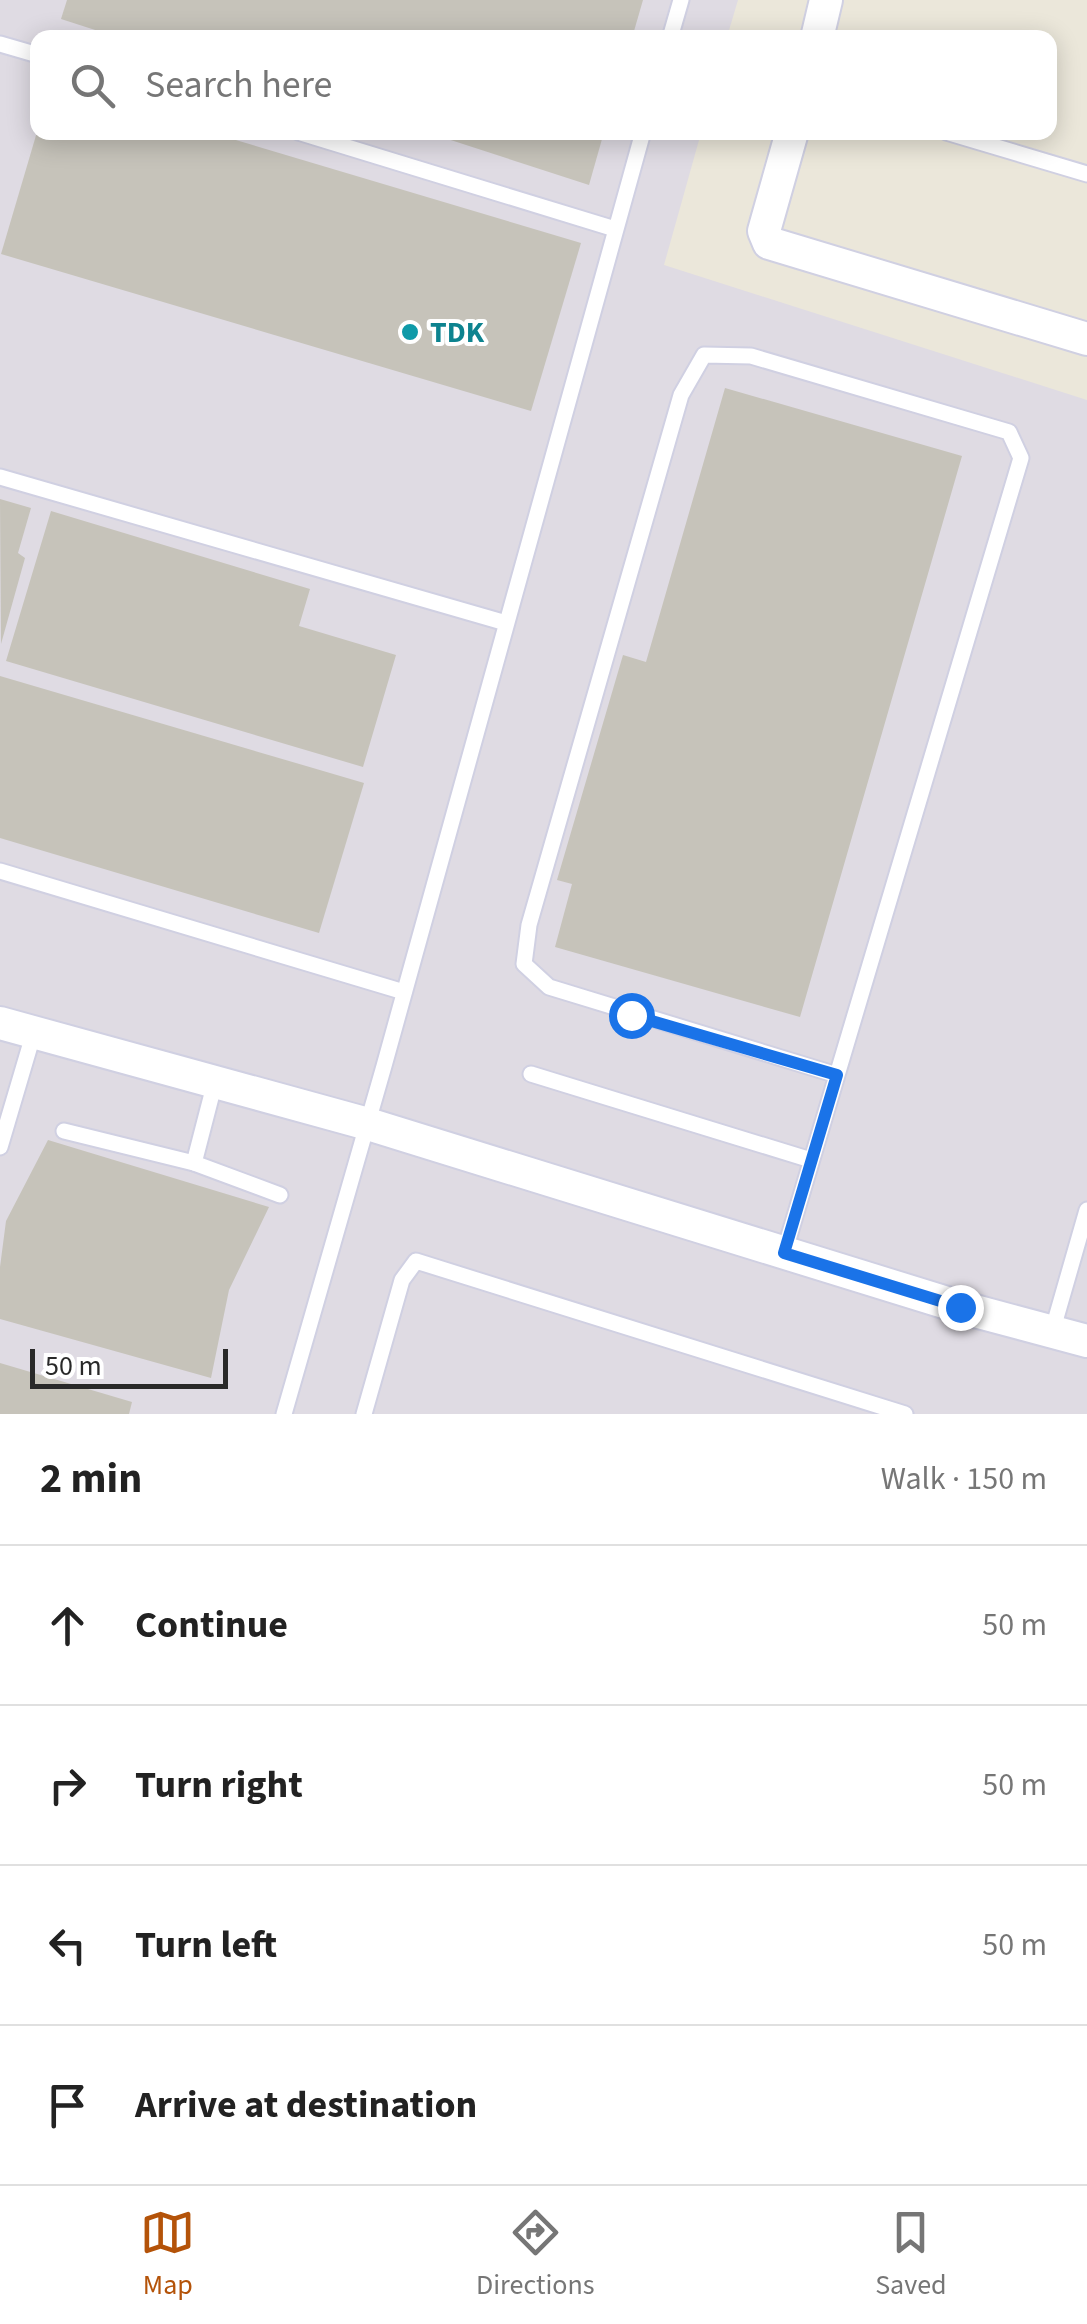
<!DOCTYPE html>
<html lang="en">
<head>
<meta charset="utf-8">
<style>
  :root { --surface:#fff; --page:#f6f6f6; --text:#222; --muted:#767676; --line:#e0e0e0; --accent:#b45309 }
  body { margin:0; font-family:"Source Sans 3",sans-serif; background:var(--page); color:var(--text) }
  .scale { position:absolute; left:30px; bottom:25px; width:198px; box-sizing:border-box; padding-left:10px; border:5px solid #292929; border-top:0; font-size:28px; line-height:35px; white-space:nowrap; color:#292929; -webkit-text-stroke:8px #fff; paint-order:stroke }
  .stop { position:absolute; width:30px; height:30px; margin:-22px; border:8px solid #1a73e8; border-radius:50%; background:#fff }
  .stop.end { background:#1a73e8; border-color:#fff; box-shadow:0 2px 10px #0008 }
  .list { margin:0; padding:0; list-style:none }
  h2 { display:flex; justify-content:space-between; align-items:center; height:130px; margin:0; padding:0 40px; font-size:42px }
  h2 small { font-size:32px; font-weight:400; color:var(--muted) }
  .list li { display:grid; grid-template-columns:65px 1fr auto; gap:30px; align-items:center; box-sizing:border-box; height:160px; padding:0 40px; border-top:2px solid var(--line) }
  .list b { display:block; font-size:38px; white-space:nowrap }
  .list em { font-size:32px; font-style:normal; color:var(--muted) }
  .icon { flex:none; width:55px; height:55px; fill:none; stroke:currentColor; stroke-width:2; stroke-linecap:round; stroke-linejoin:round }
  .map { position:relative; flex:none; width:1087px; height:1414px; overflow:hidden }
  .search { position:absolute; background:var(--surface); box-shadow:0 5px 25px #0003; left:30px; right:30px; top:30px; height:110px; display:flex; align-items:center; gap:25px; box-sizing:border-box; padding:0 35px; border-radius:20px; color:var(--muted); font-size:38px }
  .sheet { height:770px; background:var(--surface) }
  nav { display:flex; justify-content:space-around; align-items:center; box-sizing:border-box; height:140px; border-top:2px solid var(--line); background:var(--surface); font-size:28px; color:var(--muted) }
  nav a { display:grid; justify-items:center; gap:5px }
  nav .on { color:var(--accent) }
  .map>svg:first-child { display:block }
  .industrial { fill:#dfdbe3 }
  .building { fill:#c6c3ba }
  .lines { fill:none; stroke-linecap:round; stroke-linejoin:round }
  .lane-casing { stroke:#d0d0e2; stroke-width:19 }
  .street-casing { stroke:#d0d0e2; stroke-width:36 }
  .lane { stroke:#fff; stroke-width:15 }
  .street { stroke:#fff; stroke-width:32 }
  .route { stroke:#1a73e8; stroke-width:12 }
  .culture-dot { fill:#0f9aa8; stroke:#fff; stroke-width:4 }
  .labels { text-anchor:middle; stroke-width:8; stroke-linejoin:round; paint-order:stroke }
  .culture-label { font-size:30px; font-weight:bold; fill:#0d838f; stroke:#fff; text-anchor:start }
</style>
</head>
<body>
<div class="map">
<svg width="1087" height="1414" viewBox="0 0 1087 1414">
  <rect width="100%" height="100%" fill="#ebe7da"/>
  <path class="industrial" d="M0,0H738L727,37L38,38V132L701,133L664,265L1087,400V1414H0Z"/>
  <g class="building">
    <path d="M67,0H643L632,38H120L61,19Z"/>
    <path d="M37,132H209L581,243L531,411L1,254Z"/>
    <path d="M426,132H604L589,185Z"/>
    <path d="M725,388L962,456L800,1017L555,947L572,884L557,880L623,655L646,662Z"/>
    <path d="M0,499L31,508L18,553L25,558L1,644Z"/>
    <path d="M51,511L310,589L299,626L396,655L363,767L6,661Z"/>
    <path d="M0,676L364,783L319,933L0,838Z"/>
    <path d="M48,1140L269,1207L229,1290L211,1378L0,1319V1267L6,1221Z"/>
    <path d="M0,1363L132,1402L129,1414H0Z"/>
  </g>
  <g class="lines">
    <defs>
      <g id="lane">
        <path d="M670,38L681,0"/>
        <path d="M0,44L38,55"/>
        <path d="M298,132L615,229"/>
        <path d="M946,132L1087,174"/>
        <path d="M0,477L506,623"/>
        <path d="M0,871L404,992"/>
        <path d="M531,1074L811,1160"/>
        <path d="M64,1131L194,1163L280,1195"/>
        <path d="M0,1147L34,1032"/>
        <path d="M194,1163L215,1082"/>
        <path d="M784,1253L1021,458L1009,432L751,356L704,355L681,395L529,925L524,964L549,987L837,1075"/>
        <path d="M1052,1332L1087,1210"/>
        <path d="M284,1414L384,1066L643,132"/>
        <path d="M364,1414L402,1280L416,1261L905,1414"/>
      </g>
      <g id="street">
        <path d="M817,38L826,0"/>
        <path d="M792,132L764,231L769,243L1087,339"/>
        <path d="M0,1023L368,1124L960,1307L1087,1341"/>
      </g>
    </defs>
    <use href="#lane" class="lane-casing"/>
    <use href="#street" class="street-casing"/>
    <use href="#lane" class="lane"/>
    <use href="#street" class="street"/>
  </g>
  <g class="lines">
    <path class="route" d="M631,1015L837,1075L784,1253L960,1307"/>
  </g>
  <circle class="culture-dot" cx="410" cy="332" r="10"/>
  <g class="labels">
    <g class="culture-label">
      <text x="430" y="342">TDK</text>
    </g>
  </g>
</svg>
<div class="scale">50 m</div>
<div class="stop" style="left:631px;top:1015px"></div>
<div class="stop end" style="left:960px;top:1307px"></div>
<div class="search"><svg class="icon" aria-label="search" viewBox="0 0 24 24"><circle cx="10" cy="10" r="6"/><path d="M15 15l6 6"/></svg>Search here</div>
</div>
<section class="sheet">
<h2>2 min<small>Walk · 150 m</small></h2>
<ul class="list">
<li><svg class="icon" aria-label="ahead" viewBox="0 0 24 24"><path d="M12 20V5M6 11l6-6 6 6"/></svg><div><b>Continue</b></div><em>50 m</em></li>
<li><svg class="icon" aria-label="right" viewBox="0 0 24 24"><path d="M7 20v-9h11M14 6l5 5-5 5"/></svg><div><b>Turn right</b></div><em>50 m</em></li>
<li><svg class="icon" aria-label="left" viewBox="0 0 24 24"><path d="M17 20v-9H6M10 6l-5 5 5 5"/></svg><div><b>Turn left</b></div><em>50 m</em></li>
<li><svg class="icon" aria-label="arrive" viewBox="0 0 24 24"><path d="M6 21V4h12l-3 4 3 4H6"/></svg><div><b>Arrive at destination</b></div></li>
</ul>
</section>
<nav>
<a class="on"><svg class="icon" aria-label="map" viewBox="0 0 24 24"><path d="M3 6l6-2 6 2 6-2v14l-6 2-6-2-6 2zM9 4v14M15 6v14"/></svg>Map</a>
<a><svg class="icon" aria-label="directions" viewBox="0 0 24 24"><path d="M12 3l9 9-9 9-9-9zM9 14v-3h6M13 9l2 2-2 2"/></svg>Directions</a>
<a><svg class="icon" aria-label="saved" viewBox="0 0 24 24"><path d="M7 4h10v16l-5-4-5 4z"/></svg>Saved</a>
</nav>
</body>
</html>
